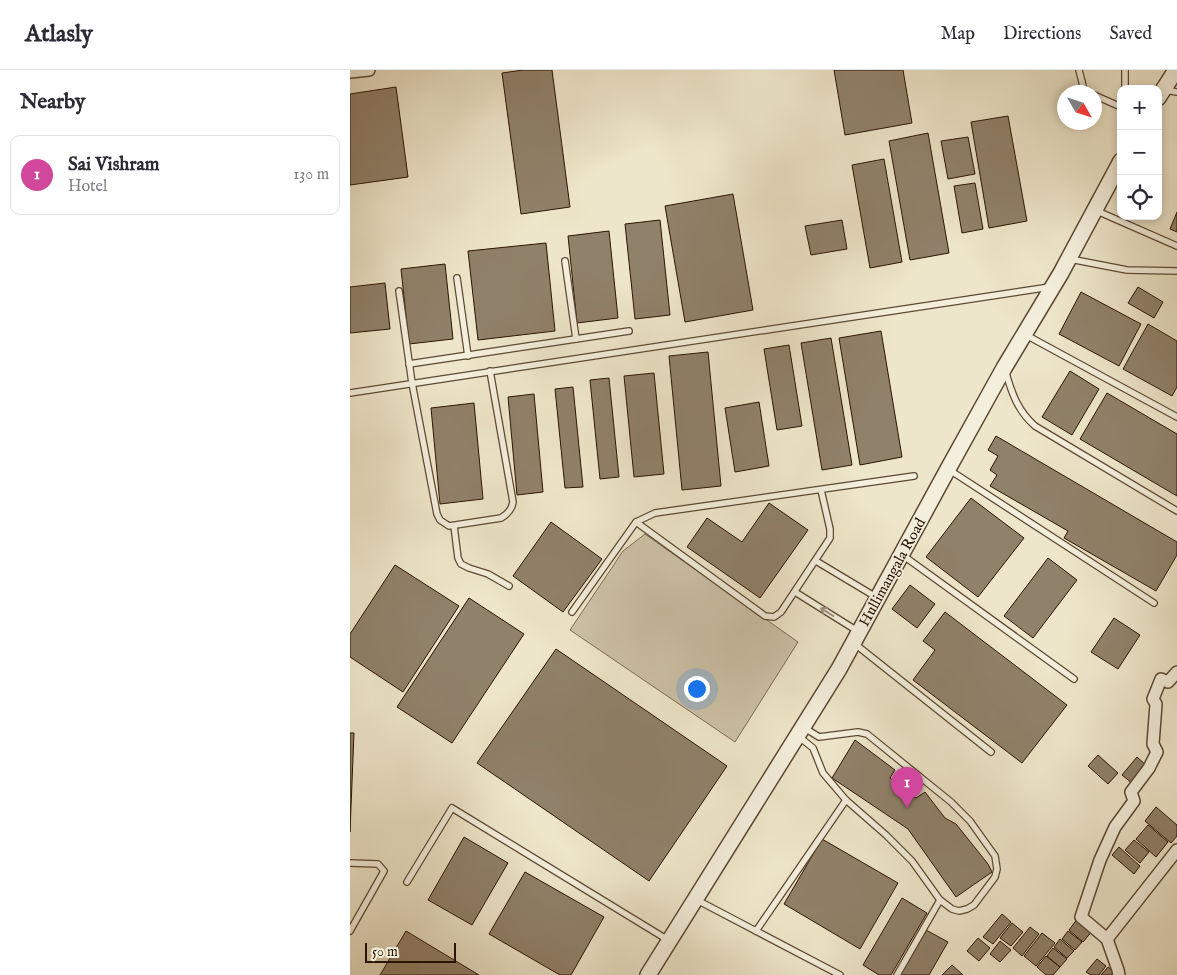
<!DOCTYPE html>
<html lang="en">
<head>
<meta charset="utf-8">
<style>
  :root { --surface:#fff; --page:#f7f7f7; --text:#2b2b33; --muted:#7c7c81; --line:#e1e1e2; --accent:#d93025 }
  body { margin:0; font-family:"IM FELL English",serif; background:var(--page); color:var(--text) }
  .controls { position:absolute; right:15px; top:15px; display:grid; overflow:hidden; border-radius:10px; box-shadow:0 2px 8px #0003 }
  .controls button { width:45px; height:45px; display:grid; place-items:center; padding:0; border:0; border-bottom:1px solid var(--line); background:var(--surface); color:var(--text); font:25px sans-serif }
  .compass { position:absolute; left:707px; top:15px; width:45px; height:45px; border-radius:50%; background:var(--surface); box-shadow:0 2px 8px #0003; rotate:129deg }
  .scale { position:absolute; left:15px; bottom:12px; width:91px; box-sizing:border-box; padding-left:5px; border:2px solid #2b1401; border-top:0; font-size:14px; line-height:18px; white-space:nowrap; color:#2b1401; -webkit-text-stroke:4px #f4efdd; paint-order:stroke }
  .you { position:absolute; left:346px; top:618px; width:18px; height:18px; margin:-12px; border:4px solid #fff; border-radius:50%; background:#1a73e8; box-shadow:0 0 0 8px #1a73e833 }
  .badge { display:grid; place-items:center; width:32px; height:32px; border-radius:50%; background:var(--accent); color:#fff; font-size:16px; font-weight:700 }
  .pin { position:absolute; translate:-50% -41px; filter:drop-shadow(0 1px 2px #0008) }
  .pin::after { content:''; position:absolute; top:26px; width:18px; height:15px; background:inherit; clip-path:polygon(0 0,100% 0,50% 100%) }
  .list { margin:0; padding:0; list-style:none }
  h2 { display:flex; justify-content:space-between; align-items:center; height:65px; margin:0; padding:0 20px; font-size:21px }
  h2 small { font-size:16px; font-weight:400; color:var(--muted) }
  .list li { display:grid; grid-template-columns:32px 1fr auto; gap:15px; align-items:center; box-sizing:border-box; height:80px; margin:0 10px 10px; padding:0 10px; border:1px solid var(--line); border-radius:10px }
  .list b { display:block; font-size:19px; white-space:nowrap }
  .list p { margin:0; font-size:16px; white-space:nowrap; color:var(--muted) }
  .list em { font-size:16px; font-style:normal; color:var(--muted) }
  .icon { flex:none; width:28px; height:28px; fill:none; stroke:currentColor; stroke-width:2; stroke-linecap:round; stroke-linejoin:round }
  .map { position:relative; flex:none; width:827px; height:905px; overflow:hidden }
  header { display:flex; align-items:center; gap:30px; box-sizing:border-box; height:70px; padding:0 25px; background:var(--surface); border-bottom:1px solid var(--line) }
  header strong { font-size:24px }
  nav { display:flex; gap:28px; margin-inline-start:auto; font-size:18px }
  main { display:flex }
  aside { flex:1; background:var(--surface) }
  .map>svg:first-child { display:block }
  .green { fill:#cdc2a8; stroke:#7c6b54 }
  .building { fill:#90816a; stroke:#2b1401 }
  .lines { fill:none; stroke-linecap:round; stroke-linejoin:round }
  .service-casing { stroke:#5c4833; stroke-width:8 }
  .minor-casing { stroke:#5c4833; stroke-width:14 }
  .tertiary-casing { stroke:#5c4833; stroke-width:18 }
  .service { stroke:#f4efdd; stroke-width:5.5 }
  .minor { stroke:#f4efdd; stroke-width:11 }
  .tertiary { stroke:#f4efdd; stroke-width:15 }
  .oneway { stroke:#9a8c7a }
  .labels { text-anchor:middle; stroke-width:4; stroke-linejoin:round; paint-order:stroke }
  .street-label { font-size:15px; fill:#2b1401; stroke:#f4efdd }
</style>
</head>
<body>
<header>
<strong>Atlasly</strong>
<nav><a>Map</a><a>Directions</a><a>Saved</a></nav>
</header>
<main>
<aside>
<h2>Nearby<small></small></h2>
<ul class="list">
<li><span class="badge" style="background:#d1479c">1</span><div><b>Sai Vishram</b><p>Hotel</p></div><em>130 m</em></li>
</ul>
</aside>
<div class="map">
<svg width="827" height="905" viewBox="0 0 827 905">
  <rect width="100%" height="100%" fill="#eee6ca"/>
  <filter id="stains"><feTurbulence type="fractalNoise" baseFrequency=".004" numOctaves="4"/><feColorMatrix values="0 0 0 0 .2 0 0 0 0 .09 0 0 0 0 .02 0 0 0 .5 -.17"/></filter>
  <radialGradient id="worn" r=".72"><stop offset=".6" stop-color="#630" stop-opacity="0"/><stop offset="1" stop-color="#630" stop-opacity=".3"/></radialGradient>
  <path class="green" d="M295,464L448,572L385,672L220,560L273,481Z"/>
  <g class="building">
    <path d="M173,0H202L220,137L171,144L152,3Z"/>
    <path d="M484,0H553L562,53L495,65Z"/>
    <path d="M46,17L58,107L0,115V24Z"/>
    <path d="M658,46L677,151L639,158L621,52Z"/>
    <path d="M578,63L599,183L560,190L539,71Z"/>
    <path d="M618,67L625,104L598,109L591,71Z"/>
    <path d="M534,89L552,192L520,198L502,95Z"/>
    <path d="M625,113L633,159L612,163L604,116Z"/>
    <path d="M383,124L403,240L335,252L315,136Z"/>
    <path d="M827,142V162L820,159Z"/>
    <path d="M310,150L320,245L285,249L275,154Z"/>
    <path d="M492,150L497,179L461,185L455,156Z"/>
    <path d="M259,161L268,248L227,253L218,166Z"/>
    <path d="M196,173L205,261L128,270L118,181Z"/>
    <path d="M95,194L103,269L59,274L51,199Z"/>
    <path d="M35,213L40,259L0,263V217Z"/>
    <path d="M788,217L813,232L804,248L778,233Z"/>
    <path d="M731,222L791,254L769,296L709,264Z"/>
    <path d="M798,254L827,271V317L822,326L773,299Z"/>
    <path d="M531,261L552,387L510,395L489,268Z"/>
    <path d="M481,268L502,395L472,400L451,273Z"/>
    <path d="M439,275L452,356L427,360L414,279Z"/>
    <path d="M358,282L371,416L332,420L319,286Z"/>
    <path d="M720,301L749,319L722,365L692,347Z"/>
    <path d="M304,303L314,404L284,407L274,306Z"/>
    <path d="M259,308L269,407L250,409L240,310Z"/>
    <path d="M223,317L233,417L215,418L205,319Z"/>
    <path d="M757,323L827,364V426L730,369Z"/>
    <path d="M184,324L193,422L167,425L158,327Z"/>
    <path d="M409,332L419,396L385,402L375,338Z"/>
    <path d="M124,333L133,429L90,434L81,338Z"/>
    <path d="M646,366L827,472V485L806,521L714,468L718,461L640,416L647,405L640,400L648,386L638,380Z"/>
    <path d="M621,428L674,468L628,527L576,487Z"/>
    <path d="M419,433L458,460L410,528L337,477L357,448L392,472Z"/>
    <path d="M201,452L252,489L213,542L163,506Z"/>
    <path d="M698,488L727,510L683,568L654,546Z"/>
    <path d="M45,495L109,536L53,622L0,587V564Z"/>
    <path d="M560,515L585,534L567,558L542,539Z"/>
    <path d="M119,528L174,564L102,673L47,637Z"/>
    <path d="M595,542L717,635L672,693L563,610L585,580L573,571Z"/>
    <path d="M764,548L790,565L768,599L741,582Z"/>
    <path d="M206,579L377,696L299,811L127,693Z"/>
    <path d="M0,663H4L0,762Z"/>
    <path d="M505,670L545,700L540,708L566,728L575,722L595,748L606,754L638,794L642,802L606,827L558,759L482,708Z"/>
    <path d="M748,685L768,703L758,714L738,696Z"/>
    <path d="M787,687L797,696L783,714L772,705Z"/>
    <path d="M806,737L827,755V766L821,773L795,751Z"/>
    <path d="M798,755L818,772L806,787L786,769Z"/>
    <path d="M114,767L158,793L122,855L78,830Z"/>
    <path d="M472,769L548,813L510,879L434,834Z"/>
    <path d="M784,770L799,782L790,793L775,780Z"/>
    <path d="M769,777L790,796L784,804L762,785Z"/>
    <path d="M175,802L254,847L221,905H210L139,864Z"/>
    <path d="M552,828L577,843L541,905H529L513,895Z"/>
    <path d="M652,844L661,852L643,874L633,867Z"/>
    <path d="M728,848L743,860L733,872L719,860Z"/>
    <path d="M662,853L673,862L661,876L650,868Z"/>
    <path d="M680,857L689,864L672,886L663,878Z"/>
    <path d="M576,860L598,872L579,905H552L550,904Z"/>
    <path d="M56,861L129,905H30Z"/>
    <path d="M718,861L732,872L725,880L712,869Z"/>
    <path d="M692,863L705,873L686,896L674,886Z"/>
    <path d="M628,868L640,878L629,891L617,881Z"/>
    <path d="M710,869L724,881L717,888L704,877Z"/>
    <path d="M650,871L661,880L650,892L640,884Z"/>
    <path d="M703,878L717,889L710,897L697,886Z"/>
    <path d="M696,886L710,897L703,905H696L687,897Z"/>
    <path d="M747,889L756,896L749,905H741L736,902Z"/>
    <path d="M602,895L613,905H592Z"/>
    <path d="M758,897L768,905H751Z"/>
  </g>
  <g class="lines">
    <defs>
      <g id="service">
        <path d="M729,0L734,20L739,22"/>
        <path d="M775,0V19"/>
        <path d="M815,20L827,22"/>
        <path d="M744,25L771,37"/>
        <path d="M747,141L827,176"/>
        <path d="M720,189L777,200L827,201"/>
        <path d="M215,191L226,269"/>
        <path d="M107,208L118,286"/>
        <path d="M49,221L62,313L87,444L90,450L99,456L151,448C158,444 162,439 163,432L140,301"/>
        <path d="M676,265L827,347"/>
        <path d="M59,294L279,261"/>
        <path d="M656,303C662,324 668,341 685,356L827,441"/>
        <path d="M0,323L700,217"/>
        <path d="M598,399L804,533"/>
        <path d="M286,452L415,546L424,547L431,542L480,468V459L471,420"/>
        <path d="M104,456L108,488L111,494L119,498L138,504L159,516"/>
        <path d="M551,484L724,609"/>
        <path d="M466,491L526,527"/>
        <path d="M445,522L509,562"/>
        <path d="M222,542L286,452L305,443L564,406"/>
        <path d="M505,574L641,682"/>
        <path d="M448,666L463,678L473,703L496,730L536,765L562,791L590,830L602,839L609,841L617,839L624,835L645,807L647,799L645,786L620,751L601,732L517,664L508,662L469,667L453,657"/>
        <path d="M0,793L28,794L34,801L0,861"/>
        <path d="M57,812L102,738L318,870"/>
        <path d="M345,829L490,905"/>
        <path d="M406,861L496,730"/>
        <path d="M547,905L590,830"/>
      </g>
      <g id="minor">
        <path d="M0,2L19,0"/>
        <path d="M757,869L827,780"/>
        <path d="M769,905L768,900L757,869L731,847L750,790L765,757L784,731L781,722L799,698L807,682L803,674L806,634L803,629L811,609L818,612L827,602"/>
      </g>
      <g id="tertiary">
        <path d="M808,28L826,0"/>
        <path d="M298,905L489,599L598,399L654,298L711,203L771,91"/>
      </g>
    </defs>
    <use href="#service" class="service-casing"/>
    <use href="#minor" class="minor-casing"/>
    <use href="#tertiary" class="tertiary-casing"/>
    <use href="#service" class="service"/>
    <use href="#minor" class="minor"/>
    <use href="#tertiary" class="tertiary"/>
  </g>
  <defs><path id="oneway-shaft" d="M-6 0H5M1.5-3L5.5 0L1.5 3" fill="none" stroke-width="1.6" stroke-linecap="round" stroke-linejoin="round" transform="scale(1.25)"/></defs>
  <use class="oneway" href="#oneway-shaft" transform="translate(477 542) rotate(-148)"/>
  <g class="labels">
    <g class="street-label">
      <text transform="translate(542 502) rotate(-61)" y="5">Hullimangala Road</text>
    </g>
  </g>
  <rect width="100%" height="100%" filter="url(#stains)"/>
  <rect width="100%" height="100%" fill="url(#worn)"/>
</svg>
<div class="controls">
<button>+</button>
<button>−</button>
<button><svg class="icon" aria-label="locate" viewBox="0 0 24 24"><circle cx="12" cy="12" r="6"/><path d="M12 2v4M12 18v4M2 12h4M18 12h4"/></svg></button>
</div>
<svg class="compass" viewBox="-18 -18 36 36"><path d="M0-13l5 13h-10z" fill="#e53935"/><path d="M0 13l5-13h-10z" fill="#7c7c81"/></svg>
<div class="scale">50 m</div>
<div class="you"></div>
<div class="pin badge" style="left:557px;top:738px;background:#d1479c">1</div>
</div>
</main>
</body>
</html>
